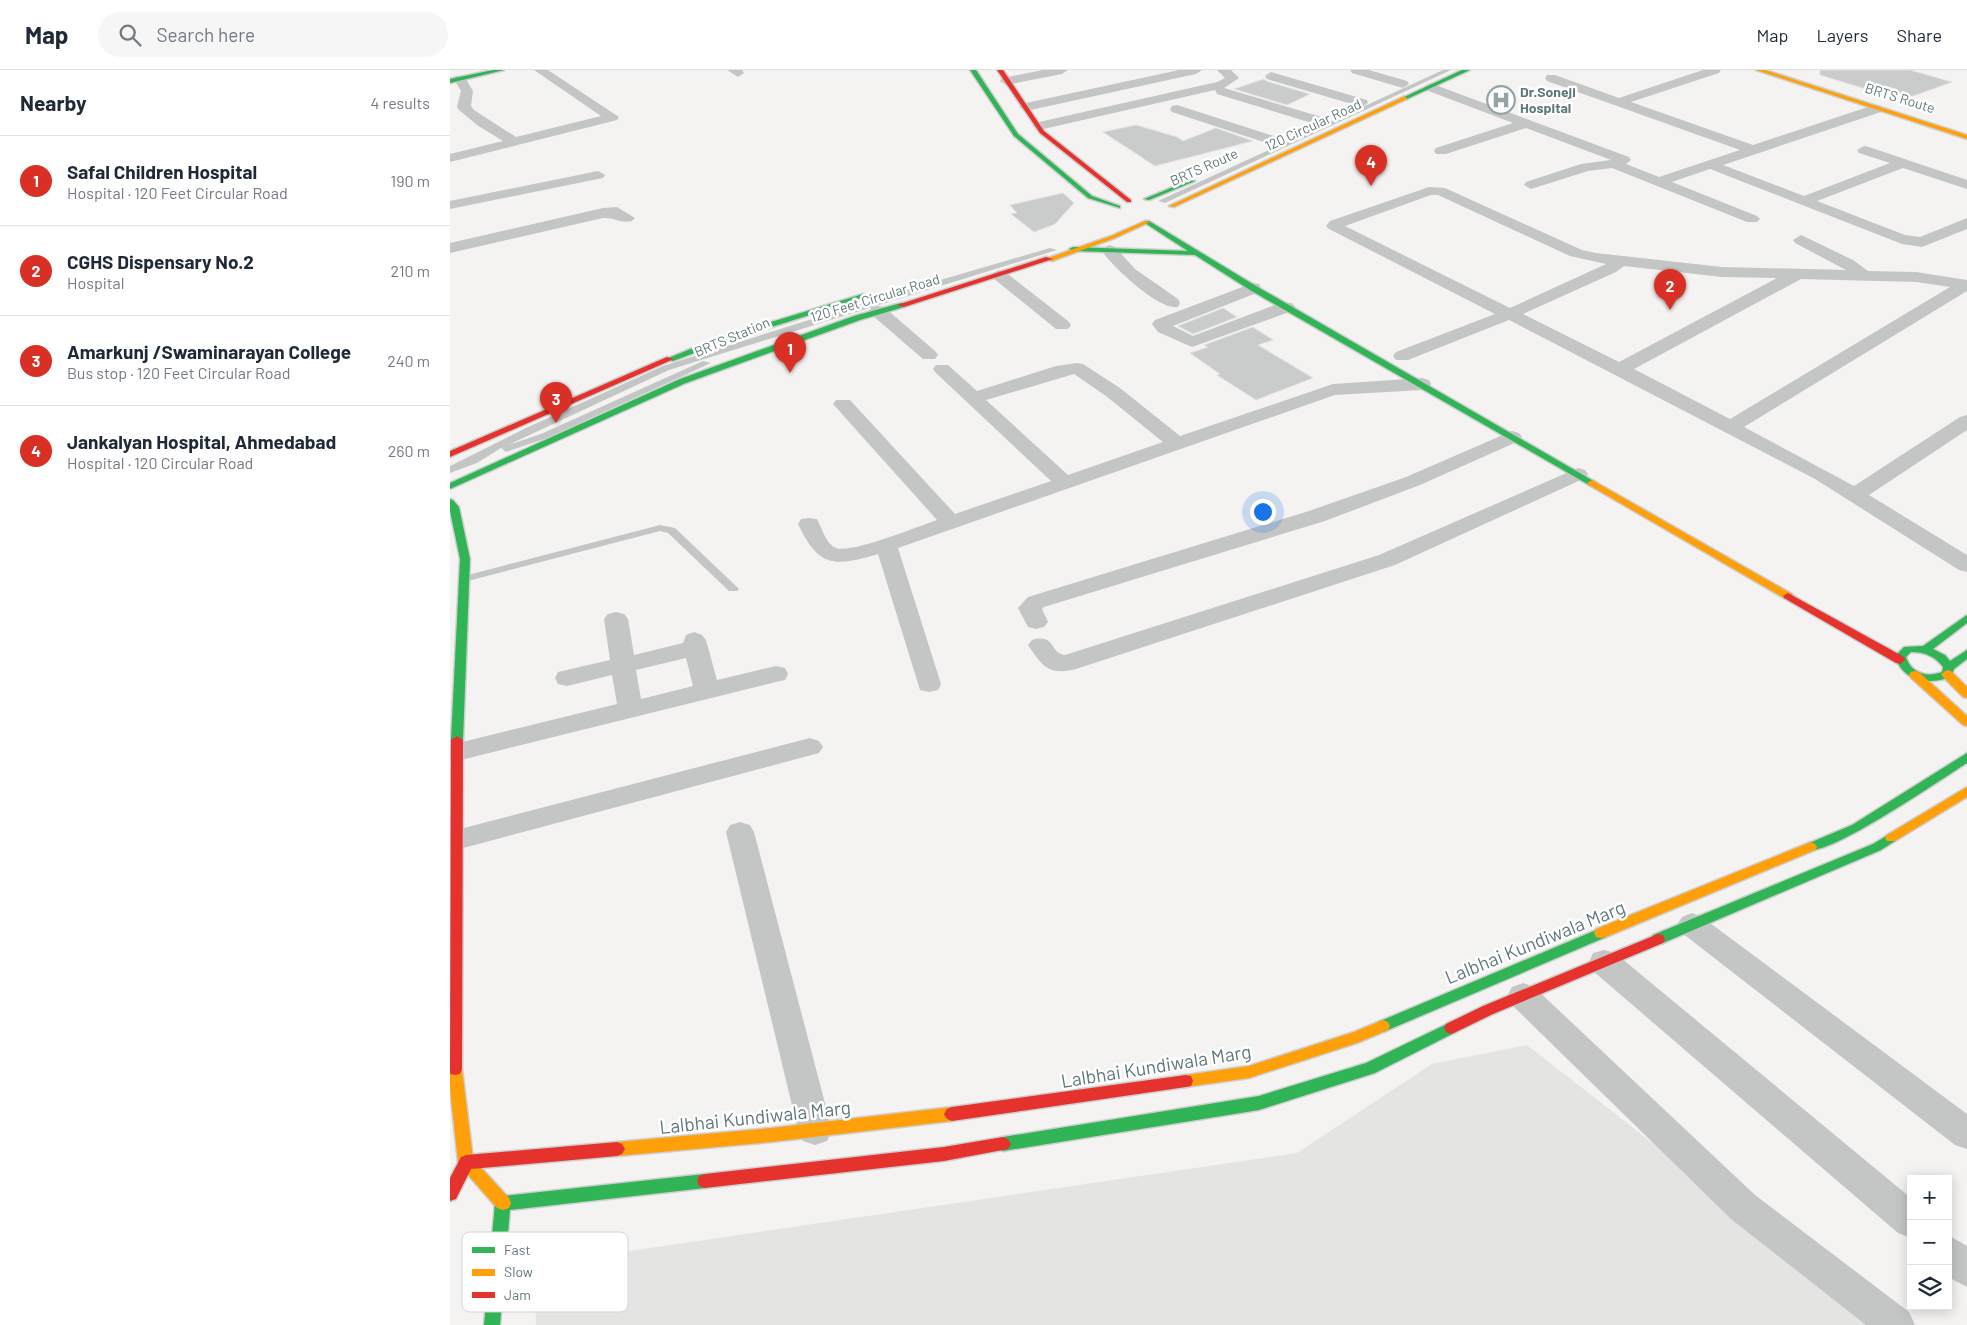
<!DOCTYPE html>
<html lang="en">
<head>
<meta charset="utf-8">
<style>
  :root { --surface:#fff; --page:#f6f6f7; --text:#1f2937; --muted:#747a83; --line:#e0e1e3; --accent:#d93025 }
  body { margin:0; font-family:Barlow,sans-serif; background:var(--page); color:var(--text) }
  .controls { position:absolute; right:15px; bottom:15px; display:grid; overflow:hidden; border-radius:0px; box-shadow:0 2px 12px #0003 }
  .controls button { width:45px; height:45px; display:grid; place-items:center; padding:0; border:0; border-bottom:1px solid var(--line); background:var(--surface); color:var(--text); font:25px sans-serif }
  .you { position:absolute; left:812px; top:441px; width:18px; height:18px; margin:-12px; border:4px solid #fff; border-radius:50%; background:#1a73e8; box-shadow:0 0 0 8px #1a73e833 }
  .badge { display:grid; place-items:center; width:32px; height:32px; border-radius:50%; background:var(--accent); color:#fff; font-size:16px; font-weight:700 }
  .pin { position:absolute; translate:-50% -41px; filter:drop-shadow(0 1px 2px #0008) }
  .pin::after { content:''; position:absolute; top:26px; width:18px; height:15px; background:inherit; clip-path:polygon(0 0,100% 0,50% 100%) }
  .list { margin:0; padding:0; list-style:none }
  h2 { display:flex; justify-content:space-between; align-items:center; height:65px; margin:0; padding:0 20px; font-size:21px }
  h2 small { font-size:16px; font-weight:400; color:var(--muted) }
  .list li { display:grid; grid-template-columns:32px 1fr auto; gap:15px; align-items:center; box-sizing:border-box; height:90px; padding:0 20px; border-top:1px solid var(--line) }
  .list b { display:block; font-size:19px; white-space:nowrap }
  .list p { margin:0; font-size:16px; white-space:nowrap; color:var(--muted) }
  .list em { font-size:16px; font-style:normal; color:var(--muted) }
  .icon { flex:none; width:28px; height:28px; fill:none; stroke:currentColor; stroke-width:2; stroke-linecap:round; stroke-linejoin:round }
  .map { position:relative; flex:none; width:1517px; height:1255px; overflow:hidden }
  header { display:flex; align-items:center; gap:30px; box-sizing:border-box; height:70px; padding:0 25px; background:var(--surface); border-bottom:1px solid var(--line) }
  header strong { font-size:24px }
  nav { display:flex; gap:28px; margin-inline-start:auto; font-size:18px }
  .search { width:350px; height:45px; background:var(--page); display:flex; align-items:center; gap:12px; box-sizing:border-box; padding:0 18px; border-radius:28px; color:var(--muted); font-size:19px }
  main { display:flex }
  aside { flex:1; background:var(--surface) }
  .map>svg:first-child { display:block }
  .built { fill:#e4e4e3 }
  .building { fill:#cacbcb; stroke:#e3e2e2 }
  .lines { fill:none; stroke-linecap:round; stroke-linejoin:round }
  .fast-casing { stroke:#cecfcf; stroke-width:3 }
  .slow-casing { stroke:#cecfcf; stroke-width:3 }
  .jam-casing { stroke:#cecfcf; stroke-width:3 }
  .lane { fill:#c4c6c6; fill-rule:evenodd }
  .street { fill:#c4c6c6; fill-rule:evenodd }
  .fast { fill:#30b455; fill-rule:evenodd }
  .slow { fill:#ff9f0a; fill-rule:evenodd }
  .jam { fill:#e5322d; fill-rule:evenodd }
  .labels { text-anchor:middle; stroke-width:5; stroke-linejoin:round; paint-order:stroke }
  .far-poi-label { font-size:14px; font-weight:bold; fill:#60787b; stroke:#fff; text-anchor:start }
  .far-street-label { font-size:14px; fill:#60787b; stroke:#fff }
  .near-street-label { font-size:19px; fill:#60787b; stroke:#fff }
  .key { fill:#fff; stroke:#cfd6d7; stroke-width:1 }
  .key-label { font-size:14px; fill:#60787b }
</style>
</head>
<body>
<header>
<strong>Map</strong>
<div class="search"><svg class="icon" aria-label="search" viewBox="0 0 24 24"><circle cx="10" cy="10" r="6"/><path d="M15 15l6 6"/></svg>Search here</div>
<nav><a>Map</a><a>Layers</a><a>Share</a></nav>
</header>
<main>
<aside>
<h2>Nearby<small>4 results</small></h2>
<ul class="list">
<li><span class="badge">1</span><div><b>Safal Children Hospital</b><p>Hospital · 120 Feet Circular Road</p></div><em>190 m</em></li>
<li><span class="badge">2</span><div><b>CGHS Dispensary No.2</b><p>Hospital</p></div><em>210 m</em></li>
<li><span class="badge">3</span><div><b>Amarkunj /Swaminarayan College</b><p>Bus stop · 120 Feet Circular Road</p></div><em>240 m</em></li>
<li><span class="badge">4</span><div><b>Jankalyan Hospital, Ahmedabad</b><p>Hospital · 120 Circular Road</p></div><em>260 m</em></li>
</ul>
</aside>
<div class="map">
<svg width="1517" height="1255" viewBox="0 0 1517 1255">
  <rect width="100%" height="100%" fill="#f4f3f2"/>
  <path class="built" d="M1077,975L1436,1255H86L84,1195L847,1083L982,994Z"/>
  <g class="building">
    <path d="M1370,0H1460L1502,12L1452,30L1370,5Z"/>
    <path d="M814,9L816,11L860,24L837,35L784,19Z"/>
    <path d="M686,55L727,67L733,71L766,58L803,71L705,96L653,62Z"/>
    <path d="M613,123L624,133L605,154L584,162L561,144L567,143L560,135Z"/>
    <path d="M773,238L787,247L743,264L728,256Z"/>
    <path d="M803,257L823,270L808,275L863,308L806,330L767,305L770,304L740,283L758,277L754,275Z"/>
  </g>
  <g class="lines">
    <defs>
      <g id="fast">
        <path d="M43,0H54L0,13V9Z"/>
        <path d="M520,0H526L568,64L642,126L670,136V138L638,128L564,66Z"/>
        <path d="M1012,0H1020L957,29L952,28Z"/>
        <path d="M740,110L745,111L699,130L694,129Z"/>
        <path d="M695,151H699L806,216L1147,413L1142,416L1139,415L800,220L745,185L623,181L619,179L623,177L738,181L695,153Z"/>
        <path d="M413,224L420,226L271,273L223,291L216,289L265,269Z"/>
        <path d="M451,233H454V237L410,250L236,313L0,419V413L230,309L404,246Z"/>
        <path d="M0,429L3,430L9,437L20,489L13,670L7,674L1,670L10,489L0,441Z"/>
        <path d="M1517,545V553L1483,579L1495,585L1500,591L1517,580V589L1504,599L1501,607C1478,615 1453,612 1445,586L1454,577L1473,576ZM1461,582C1474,582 1485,586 1493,597L1492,602C1477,608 1461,603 1456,587Z"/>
        <path d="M1517,683V693C1493,708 1379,787 1357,780L1355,777L1357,774L1402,755Z"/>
        <path d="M1441,763L1445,765L1447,768L1445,771L1431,780L1213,873L1208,874L1203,873L1201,869L1203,865L1423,774Z"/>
        <path d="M1151,858L1156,859L1158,863L1156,867L938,960L933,962L928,960L926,956L928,952Z"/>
        <path d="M1001,952L1006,954L1008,958L1006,962L925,1003L809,1040L553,1081L548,1079L545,1074L548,1069L553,1067L809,1026L916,993Z"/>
        <path d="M255,1104L261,1106L263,1111L261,1116L255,1118L60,1140L50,1255H34L45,1133L47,1128L53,1126Z"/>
      </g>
      <g id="slow">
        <path d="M1306,0H1315L1517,65V69Z"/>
        <path d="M955,26L957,29L724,137L719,136Z"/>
        <path d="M695,151L700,152L665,168L602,191L595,189L661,166Z"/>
        <path d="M1142,410L1342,524L1343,526L1338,529L1334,528L1139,415L1137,413Z"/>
        <path d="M1497,600L1501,601L1517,617V628L1513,627L1493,607L1491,604Z"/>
        <path d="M1465,601L1469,602L1517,646V656L1513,655L1461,608L1459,605L1461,602Z"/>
        <path d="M1517,717V727L1445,771H1437L1435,768L1437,765Z"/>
        <path d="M1361,772L1365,774L1367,777L1365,780L1156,867L1151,868L1146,867L1144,863L1146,859Z"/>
        <path d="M933,950L938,952L940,956L938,960L907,973L799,1008L736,1017L731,1016L729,1011L731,1006L736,1005L799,996L904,962Z"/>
        <path d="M5,993L10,994L12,999L23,1089L59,1128L61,1133L59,1138L53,1140L47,1138L11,1097L8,1092L0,1019V994Z"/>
        <path d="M502,1037L507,1039L510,1044L507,1049L502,1051L321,1072L167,1086L162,1084L159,1079L162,1074L167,1072L321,1058Z"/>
      </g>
      <g id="jam">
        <path d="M547,0H553L594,61L681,130V132H677L590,63Z"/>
        <path d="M596,187L603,189L454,237L447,235Z"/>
        <path d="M217,287L224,289L0,387V381Z"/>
        <path d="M1338,523L1454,587L1455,590L1450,594L1446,593L1334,528L1333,526Z"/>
        <path d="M7,666L13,670L12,999L10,1004L5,1005L0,1004L1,670Z"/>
        <path d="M1208,864L1213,865L1215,869L1213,873L1043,944L1006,962L1001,964L996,962L994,958L996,954L1033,936Z"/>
        <path d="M736,1005L741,1006L743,1011L741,1016L736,1017L502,1051L497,1049L494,1044L497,1039L502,1037Z"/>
        <path d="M553,1067L558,1069L561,1074L558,1079L494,1091L255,1118L249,1116L247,1111L249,1106L255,1104L494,1077Z"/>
        <path d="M167,1072L172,1074L175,1079L172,1084L167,1086L21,1099L6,1129L0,1131V1108L11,1087L16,1085Z"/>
      </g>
    </defs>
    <use href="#fast" class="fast-casing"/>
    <use href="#slow" class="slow-casing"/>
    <use href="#jam" class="jam-casing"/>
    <g class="lane">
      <path d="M993,0H1001L715,133L708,131Z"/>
      <path d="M600,178L607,180L219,300L58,375L91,364L253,291L261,293L97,368L56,382L51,378L27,393L0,403V396L76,358L213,296L429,228Z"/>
      <path d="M210,455L225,458L287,517L289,519L287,521H279L218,463L210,461L14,512L8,509L10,507Z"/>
    </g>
    <g class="street">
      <path d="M84,0H98L169,47L167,50L0,92V84L53,71L27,55L9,40L7,37L11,21L4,9L6,6H14L23,21L21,36L24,40L66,67L151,46Z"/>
      <path d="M277,0H292L294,3L288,7Z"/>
      <path d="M593,0H618L612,4L556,15L550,11L552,8Z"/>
      <path d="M729,0H752L746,4L576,41L569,37L576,33Z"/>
      <path d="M767,0H781L789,8L774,18L875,48L877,51L875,54H865L767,24L765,20L589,60L582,56L589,52L767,12L775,8Z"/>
      <path d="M900,0H919L957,11L959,14L953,18L902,3Z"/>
      <path d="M1253,0H1271L1269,3L1181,32L1303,75L1421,36H1431L1433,39L1431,42L1273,95L1354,126L1440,93L1409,83L1407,80L1414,76L1419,77L1517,110V119L1453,98L1367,131L1455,165L1470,167L1517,148V159L1472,177L1452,174L1260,99L1222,112L1307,146L1310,149L1307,152H1297L1162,98L1138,101L1081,119L1074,115L1076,112L1131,94L1161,90L1076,58L996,84H986L984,81L986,78L1063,53L976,20L974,17L980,13L1179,87L1181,90L1176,94L1209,107L1290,80L1097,11L1095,8L1097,5H1105L1169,28Z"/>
      <path d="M821,2L917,30L918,33L912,37L817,9L815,6Z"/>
      <path d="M727,35L833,69L835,72L828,76L823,75L722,42L720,39L722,36Z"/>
      <path d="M148,101L155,105L153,108L0,139V131Z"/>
      <path d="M979,117L995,118L1132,180L1146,183L1272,197L1396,200L1345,173L1343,170L1351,165L1403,190L1418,201L1466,202L1517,210V221L1294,357L1404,416L1510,347L1517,345V360L1419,425L1517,485V502L1509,500L1365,409L1059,250L958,290H946L943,286L946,282L1045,244L879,159L876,156L880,151ZM981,125H988L1120,186L1156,194L1060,238L895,156ZM1174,196L1272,207L1327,208L1169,292L1073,244L1166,202ZM1351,209L1466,212L1500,217L1280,349L1184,299Z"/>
      <path d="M167,137L185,148L182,151C172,154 164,147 153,148L0,183V173L153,138Z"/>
      <path d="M659,175L665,177L685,199L728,229L730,233L728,237C709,241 662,196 651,180Z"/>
      <path d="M549,200L555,202L618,251L621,255L618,259H606L543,208L541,205Z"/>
      <path d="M803,213L809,214L811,218L809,222L723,256L743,266L830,233H842L845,237L842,241L742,277L708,262L702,254L705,250Z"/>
      <path d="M428,236L434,237L485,281L488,285L485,289H473L422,245L419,241L422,237Z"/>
      <path d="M627,293L633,294L670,318L730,366L883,314L972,308L979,310L981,314L979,318L972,320L885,325L448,478L491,614L488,620L479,622L470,620L428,484C384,497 369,498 348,454L351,449L359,448L367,449C372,458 376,474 386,478C401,484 469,456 487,450L383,334L386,330H400L505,444L601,411L486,303L483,299L486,295H498L527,321L606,296ZM624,304L656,326L713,372L618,405L536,330Z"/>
      <path d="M1062,361L1069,363L1072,367L1069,371L970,415L875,451L594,537L592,539L598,552L594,557L586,559L578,557L568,538L578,527L859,441L956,407Z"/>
      <path d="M1128,398L1135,400L1138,404L1135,408L945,495L626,599C599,606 592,596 578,575L582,570C606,563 599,583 615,585L929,485Z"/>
      <path d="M166,542L174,544L178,549L184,585L233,573L236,565L244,562L252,565L256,570L267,610L326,596L335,598L338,604L335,610L326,612L7,691L0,689V675L167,634L162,605L117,616L108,614L105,608L108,602L160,590L154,549L158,544ZM236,588L243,616L191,629L186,600Z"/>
      <path d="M360,668L369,671L373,677L369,683L6,780L0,779V761L6,760Z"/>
      <path d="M290,752L300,755L304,762L382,1060L377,1071L365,1075L353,1071L348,1060L276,762L280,755Z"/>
      <path d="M1242,843L1252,847L1517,1044V1079L1505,1075L1232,863L1227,855L1232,847Z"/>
      <path d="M1154,880L1165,883L1461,1128V1168L1448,1163L1143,901L1139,892L1143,883Z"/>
      <path d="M1073,913L1084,917L1305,1125L1459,1242L1465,1255H1416L1281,1149L1062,935L1057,926L1062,917Z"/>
      <path d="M1498,1165L1517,1176V1217L1498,1207Z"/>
    </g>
    <use href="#fast" class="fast"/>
    <use href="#slow" class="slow"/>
    <use href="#jam" class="jam"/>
  </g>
  <defs>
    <symbol id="hospital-ring" viewBox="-11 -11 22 22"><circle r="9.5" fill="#fff" stroke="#94a3a5" stroke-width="1.5"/><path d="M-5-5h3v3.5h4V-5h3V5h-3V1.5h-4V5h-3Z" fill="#94a3a5"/></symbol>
  </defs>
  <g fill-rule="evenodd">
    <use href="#hospital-ring" x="1035" y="14" width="32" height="32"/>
  </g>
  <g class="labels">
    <g class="far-poi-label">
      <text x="1070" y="27">Dr.Soneji<tspan x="1070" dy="16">Hospital</tspan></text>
    </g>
    <g class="far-street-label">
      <text transform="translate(1450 28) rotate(17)" y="5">BRTS Route</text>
      <text transform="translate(863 55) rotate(-25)" y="5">120 Circular Road</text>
      <text transform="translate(754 97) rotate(-24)" y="5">BRTS Route</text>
      <text transform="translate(425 228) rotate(-17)" y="5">120 Feet Circular Road</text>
      <text transform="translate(282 267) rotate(-23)" y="5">BRTS Station</text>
    </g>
    <g class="near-street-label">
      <text transform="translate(1085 872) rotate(-22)" y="7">Lalbhai Kundiwala Marg</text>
      <text transform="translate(706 996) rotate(-9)" y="7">Lalbhai Kundiwala Marg</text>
      <text transform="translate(305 1047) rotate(-6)" y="7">Lalbhai Kundiwala Marg</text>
    </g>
  </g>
  <rect x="12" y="1162" width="166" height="80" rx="8" class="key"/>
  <rect x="22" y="1177" width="23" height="6" fill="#30b455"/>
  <rect x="22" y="1199" width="23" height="7" fill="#ff9f0a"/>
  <rect x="22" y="1222" width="23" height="6" fill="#e5322d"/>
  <g class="key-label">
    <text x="54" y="1185">Fast</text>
    <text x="54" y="1207">Slow</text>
    <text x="54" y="1230">Jam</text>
  </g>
</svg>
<div class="controls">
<button>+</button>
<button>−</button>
<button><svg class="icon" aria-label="layers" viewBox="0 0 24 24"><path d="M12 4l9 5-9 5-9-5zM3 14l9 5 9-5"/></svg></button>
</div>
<div class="you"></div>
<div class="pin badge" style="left:340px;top:303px">1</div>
<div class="pin badge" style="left:1220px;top:240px">2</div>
<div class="pin badge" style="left:106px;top:353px">3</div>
<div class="pin badge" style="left:921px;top:116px">4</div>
</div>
</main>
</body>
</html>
